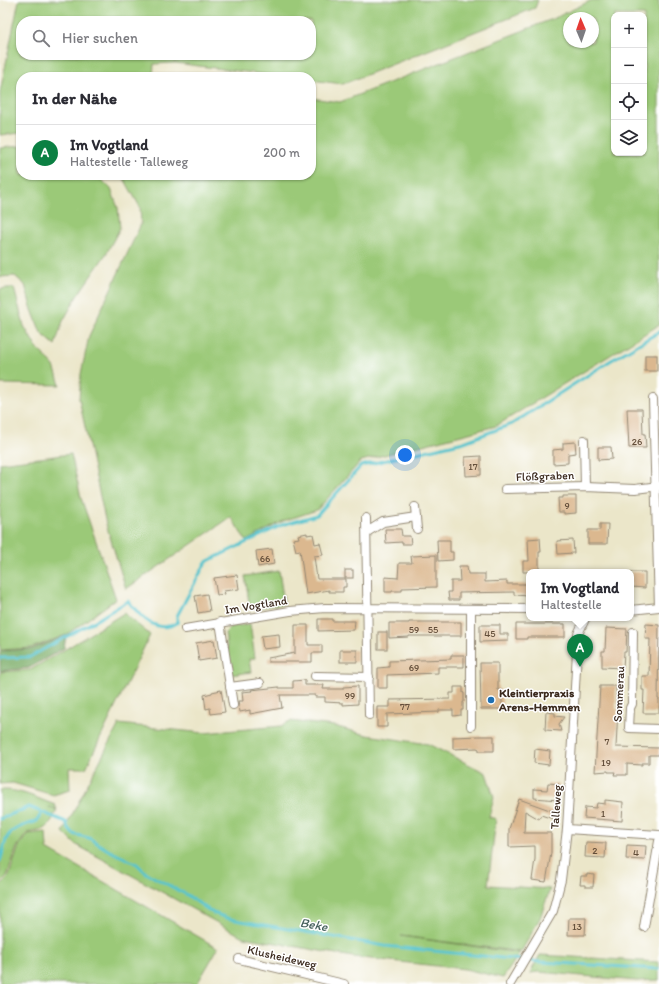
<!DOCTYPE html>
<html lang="de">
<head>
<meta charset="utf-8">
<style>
  :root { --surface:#fff; --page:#f7f7f7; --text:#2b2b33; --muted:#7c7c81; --line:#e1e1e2; --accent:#0b8043 }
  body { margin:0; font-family:Itim,sans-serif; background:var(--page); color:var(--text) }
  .controls { position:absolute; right:12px; top:12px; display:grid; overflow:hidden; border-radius:8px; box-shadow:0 1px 3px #0004 }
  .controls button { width:36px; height:36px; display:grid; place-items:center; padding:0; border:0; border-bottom:1px solid var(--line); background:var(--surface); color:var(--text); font:20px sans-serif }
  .compass { position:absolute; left:563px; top:12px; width:36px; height:36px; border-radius:50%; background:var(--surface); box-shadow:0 1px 3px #0004; rotate:358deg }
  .you { position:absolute; left:405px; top:455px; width:14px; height:14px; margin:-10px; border:3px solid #fff; border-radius:50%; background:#1a73e8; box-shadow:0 0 0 6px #1a73e833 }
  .badge { display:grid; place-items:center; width:26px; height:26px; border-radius:50%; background:var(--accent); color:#fff; font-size:13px; font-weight:700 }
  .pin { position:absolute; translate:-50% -33px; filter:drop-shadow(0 1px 2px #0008) }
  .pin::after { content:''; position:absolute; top:21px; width:14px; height:12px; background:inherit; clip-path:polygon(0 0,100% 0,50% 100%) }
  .popup { position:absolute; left:526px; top:569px; width:108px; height:52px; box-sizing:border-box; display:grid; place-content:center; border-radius:8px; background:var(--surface); filter:drop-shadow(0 1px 3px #0005); font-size:13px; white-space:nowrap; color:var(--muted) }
  .popup b { font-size:15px; color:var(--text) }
  .popup::after { content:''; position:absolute; left:50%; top:100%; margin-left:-8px; border:8px solid transparent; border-top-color:var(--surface) }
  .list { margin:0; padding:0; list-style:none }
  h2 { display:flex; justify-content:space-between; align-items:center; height:52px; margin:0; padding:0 16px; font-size:17px }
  h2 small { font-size:13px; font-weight:400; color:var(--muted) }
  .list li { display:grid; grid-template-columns:26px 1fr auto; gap:12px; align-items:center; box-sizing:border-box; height:56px; padding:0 16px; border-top:1px solid var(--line) }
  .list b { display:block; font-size:15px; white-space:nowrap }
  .list p { margin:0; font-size:13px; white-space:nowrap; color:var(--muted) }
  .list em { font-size:13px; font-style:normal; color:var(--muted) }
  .icon { flex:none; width:22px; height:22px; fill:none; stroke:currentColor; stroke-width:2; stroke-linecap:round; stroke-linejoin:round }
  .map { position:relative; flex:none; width:659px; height:984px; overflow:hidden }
  .search { position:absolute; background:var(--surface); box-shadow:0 1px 3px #0004; left:16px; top:16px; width:300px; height:44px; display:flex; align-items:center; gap:10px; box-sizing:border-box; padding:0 14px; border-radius:16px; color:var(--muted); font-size:15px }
  .panel { position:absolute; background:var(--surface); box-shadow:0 1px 3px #0004; left:16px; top:72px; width:300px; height:108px; border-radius:16px }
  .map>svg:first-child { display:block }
  .green { fill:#9bc978; stroke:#6b7a4b; fill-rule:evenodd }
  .forest { fill:#7cad68; stroke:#5c6c43 }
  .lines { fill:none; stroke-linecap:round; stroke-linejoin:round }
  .stream { stroke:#57c4ce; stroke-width:3 }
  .building { fill:#dbb88f }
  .minor-casing { stroke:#938874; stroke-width:10 }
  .minor { stroke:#fff; stroke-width:8 }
  .poi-dot { fill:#1f6fb2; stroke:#fff; stroke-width:1.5 }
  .labels { text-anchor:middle; stroke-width:3; stroke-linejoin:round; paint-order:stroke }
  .number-label { font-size:10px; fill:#634e3a }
  .street-label { font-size:12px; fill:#3b2a1e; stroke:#fff }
  .poi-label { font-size:12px; font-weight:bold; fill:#3b2a1e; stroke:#fff; text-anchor:start }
  .water-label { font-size:13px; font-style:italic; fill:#45605c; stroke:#fff }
</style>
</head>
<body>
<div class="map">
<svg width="659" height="984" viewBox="0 0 659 984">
  <rect width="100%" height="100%" fill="#fff"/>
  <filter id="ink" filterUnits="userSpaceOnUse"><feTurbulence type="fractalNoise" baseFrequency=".025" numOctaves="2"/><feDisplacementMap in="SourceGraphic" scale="8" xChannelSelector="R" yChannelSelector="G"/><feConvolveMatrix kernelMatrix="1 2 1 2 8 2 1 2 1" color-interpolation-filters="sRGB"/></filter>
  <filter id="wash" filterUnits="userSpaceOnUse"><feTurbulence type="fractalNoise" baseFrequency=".012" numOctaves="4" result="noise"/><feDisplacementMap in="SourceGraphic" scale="16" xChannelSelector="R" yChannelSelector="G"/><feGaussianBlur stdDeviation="0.9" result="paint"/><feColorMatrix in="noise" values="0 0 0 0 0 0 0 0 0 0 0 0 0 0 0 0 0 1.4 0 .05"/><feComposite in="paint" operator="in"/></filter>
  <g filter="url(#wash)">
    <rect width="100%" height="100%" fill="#ebe6c9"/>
    <g class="green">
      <path d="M19,0H538L535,8L343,84L311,80V77H286L175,63L154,64L153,77H21V133L0,135V92ZM21,21H311V55H21Z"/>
      <path d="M592,0H659V325L496,426L361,461L317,510L283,521L246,541L231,517L126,589L106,524L79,399L81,374L89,336L141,224L140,207L122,175H311V98L340,102L555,18ZM614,15H644V153H614ZM569,18H593V42H569Z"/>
      <path d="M21,146V175H97L111,189L118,208L120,228L106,254L77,296L63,321L55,345L41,333L31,307L25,285L15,276L0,277V148Z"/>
      <path d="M7,288H14L24,326L36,347L54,366L60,385L0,384V289Z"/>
      <path d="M71,454L81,498L116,599L66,635L31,648L0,650V463Z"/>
      <path d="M279,571L284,604L250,609L245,576Z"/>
      <path d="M124,613L150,635L86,768H69L70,790L53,795L13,783L0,784V672L30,670L64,650Z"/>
      <path d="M250,624L255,658L249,659L251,672L231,675L225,633L231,627Z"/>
      <path d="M290,721L334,726L367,735L428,744L486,773L494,797L489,817L496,819L488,885L550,889L540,918L521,952L401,936L520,953L503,978L465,969L353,957L243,937L75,844L63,832L119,724L204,733L281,726Z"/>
      <path d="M0,790C20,789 36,798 55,805L57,809L49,807L57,810C47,830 49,829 27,833L17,847L7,876L0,883Z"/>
      <path d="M46,832L47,849L218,948L197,984H0V886L9,876L19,846L28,834Z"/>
      <path d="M540,955L659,962V980L637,981L539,972L530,973Z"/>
    </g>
    <path class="forest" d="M66,636L64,648L29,668L0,671V651L32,649Z"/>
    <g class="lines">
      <g class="stream">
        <path d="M0,658L30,657L100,618L128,601C140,616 157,635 177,623V616L206,562L282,525L317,515L361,466L464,442L512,424L610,361L659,332"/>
        <path d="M0,819L29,807L66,822L68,828L73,834L89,838L108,850L137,864L146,873L187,895L213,913L230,919L385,946L541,962L659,969"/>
        <path d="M0,861C3,854 4,842 8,836C14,827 27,825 37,821L42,812"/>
      </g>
    </g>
    <g id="blocks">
      <g class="building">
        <rect x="645" y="355" width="12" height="16"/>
        <path d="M627,409H642L643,434H645L646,448H629Z"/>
        <path d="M575,442L576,453L568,454V463L553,464V450L563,449V443Z"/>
        <path d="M598,447H611L612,459L598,460Z"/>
        <path d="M481,456V475L466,476L465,457Z"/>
        <path d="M563,496H576V513L564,514V512H559L558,498H563Z"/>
        <path d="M600,524H608L607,544H588V530H600Z"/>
        <path d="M385,529H401L402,536H410L411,544H402V542L386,543Z"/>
        <path d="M307,533V535L313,534L315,544L320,543L323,555L314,556L317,579H346V587H343V592H329V590L306,594L300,550L296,551L293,539L299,538L298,535Z"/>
        <path d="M540,538L541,552H539V572H523V561H529L528,539Z"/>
        <path d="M437,540H450V552H453V560L438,561Z"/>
        <path d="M573,540L574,553L558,554L557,541Z"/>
        <path d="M272,549L274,564L258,567L256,551Z"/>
        <path d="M436,555V587L402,588V591H392V592H385V577L398,578L399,563H412L411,556Z"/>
        <path d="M459,566H467L468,574H485V582L507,581V584H529V596L514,595V592L459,593V600H449L448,592H451V581H460Z"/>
        <rect x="345" y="570" width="8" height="8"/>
        <path d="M631,572H645V588L631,587Z"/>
        <path d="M237,575L239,589L224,591L225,594L217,595L214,578Z"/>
        <path d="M207,594L210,611L198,613L195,596Z"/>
        <path d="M318,619H332V621H355L354,630L318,631Z"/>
        <path d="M409,622H461V636H409V637L389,638V623H409Z"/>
        <path d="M516,624H565V637H527V639H516Z"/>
        <path d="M646,624L659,625L658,699H659V713H643L644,690H642V676H649L650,639H645Z"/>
        <path d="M295,625H308V645H322V653H312V662H268V658L295,653Z"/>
        <path d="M480,625H500V634H508V641L480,642Z"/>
        <path d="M606,628L627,629L626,652H624L623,668L602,667V651H605Z"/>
        <rect x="378" y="632" width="9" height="17"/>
        <path d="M279,634L280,647L263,649L261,636Z"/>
        <path d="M214,640L217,658L199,661L196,643Z"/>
        <rect x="340" y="650" width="17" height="12"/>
        <path d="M451,655H464V667H438V673L387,675V688H378V668L389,667V661L451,659Z"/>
        <path d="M480,663H498V690H502V709H481Z"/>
        <path d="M305,680V685H324L323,689H343V687L358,686V704L343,705V703L325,702V697H315V695H280L282,708L250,714V710L240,712L238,701H243L242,692L252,691L251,690L279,687V688H293V681Z"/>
        <path d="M600,686H616V709H618L616,747L659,748V755H649V763H642V765L627,764V775H614L615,772H608V771L595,772Z"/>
        <path d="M454,687H463V693H464V702H463V710H461V715L453,716V710H439V712L387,714V727H377V707H390V700L450,699V693H454Z"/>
        <path d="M221,690L225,712L211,714L210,708L206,709L204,695L212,693V692Z"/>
        <path d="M546,712L555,713V716L564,717L559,724L561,731L545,730Z"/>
        <path d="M479,736H494V751H479V749L477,748L453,749V737Z"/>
        <path d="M535,749L550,751L549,765L534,763Z"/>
        <path d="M548,783L559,784L558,800L534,798V789L547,790Z"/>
        <path d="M519,799L558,813L556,820L541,815L539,819L525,811L524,833H551V853L546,882L532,880L535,859V846L509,847V829Z"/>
        <path d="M605,800L623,802L622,821L584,818L585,807L596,808L597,803L605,804Z"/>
        <path d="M586,842L606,843L605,858L585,857Z"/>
        <path d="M627,845L646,846L645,860L626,859Z"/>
        <path d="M587,874L594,875L593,887H585V885H580L581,876H587Z"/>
        <path d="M569,918H586L585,935H568Z"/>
      </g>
    </g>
  </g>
  <g filter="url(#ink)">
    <use href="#blocks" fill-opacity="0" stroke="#938874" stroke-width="1"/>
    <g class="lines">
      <defs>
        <g id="minor">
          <path d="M653,399L659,607"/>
          <path d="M584,440L585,487"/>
          <path d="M505,489L585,487L635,489L659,486"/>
          <path d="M415,507L417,529"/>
          <path d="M366,518L369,715"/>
          <path d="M367,532L383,522L416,517"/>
          <path d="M471,609V726"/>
          <path d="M631,610L659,607"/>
          <path d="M220,622L233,705"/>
          <path d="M185,629L290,611L325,608L529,609"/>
          <path d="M633,632L632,704L630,708L629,728L659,729"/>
          <path d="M315,676L369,677"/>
          <path d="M230,687L260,683"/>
          <path d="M567,829L659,835"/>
          <path d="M644,927L659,841"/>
          <path d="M239,959L344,984"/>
          <path d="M510,984L553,911L561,880L567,829L578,634L585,619"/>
        </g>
      </defs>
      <use href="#minor" class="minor-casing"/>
      <use href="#minor" class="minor"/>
    </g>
  </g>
  <circle class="poi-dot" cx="491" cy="700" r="4"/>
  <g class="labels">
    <g class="number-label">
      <text x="637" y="445">26</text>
      <text x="473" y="470">17</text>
      <text x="567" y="509">9</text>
      <text x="265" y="562">66</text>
      <text x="414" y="633">59</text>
      <text x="433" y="633">55</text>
      <text x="490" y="637">45</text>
      <text x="414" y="671">69</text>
      <text x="350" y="699">99</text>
      <text x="405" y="710">77</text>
      <text x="607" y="745">7</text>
      <text x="606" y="766">19</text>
      <text x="603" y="817">1</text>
      <text x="595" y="854">2</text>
      <text x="636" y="856">4</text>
      <text x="577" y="930">13</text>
    </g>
    <g class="street-label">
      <text transform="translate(545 476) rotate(-2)" y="4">Flößgraben</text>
      <text transform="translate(256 605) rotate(-9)" y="4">Im Vogtland</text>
      <text transform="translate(619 694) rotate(-87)" y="4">Sommerau</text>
      <text transform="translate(556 807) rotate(-86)" y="4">Talleweg</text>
      <text transform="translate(282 957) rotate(13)" y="4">Klusheideweg</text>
    </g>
    <g class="poi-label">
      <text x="499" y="697">Kleintierpraxis<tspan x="499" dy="14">Arens-Hemmen</tspan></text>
    </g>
    <g class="water-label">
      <text transform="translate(314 924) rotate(10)" y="5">Beke</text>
    </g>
  </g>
</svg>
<div class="controls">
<button>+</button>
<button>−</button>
<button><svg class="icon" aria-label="locate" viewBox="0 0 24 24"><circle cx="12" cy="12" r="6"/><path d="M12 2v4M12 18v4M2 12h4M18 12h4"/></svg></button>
<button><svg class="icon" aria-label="layers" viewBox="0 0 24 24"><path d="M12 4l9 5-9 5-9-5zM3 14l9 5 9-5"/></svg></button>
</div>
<svg class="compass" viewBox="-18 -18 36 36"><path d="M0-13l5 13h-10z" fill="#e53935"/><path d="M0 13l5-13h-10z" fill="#7c7c81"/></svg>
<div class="you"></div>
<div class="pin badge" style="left:580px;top:667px">A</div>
<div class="popup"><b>Im Vogtland</b>Haltestelle</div>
<div class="search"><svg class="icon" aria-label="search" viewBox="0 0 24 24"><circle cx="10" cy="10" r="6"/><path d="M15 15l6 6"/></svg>Hier suchen</div>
<section class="panel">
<h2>In der Nähe<small></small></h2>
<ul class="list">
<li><span class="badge">A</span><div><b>Im Vogtland</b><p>Haltestelle · Talleweg</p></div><em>200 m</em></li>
</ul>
</section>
</div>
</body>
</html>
